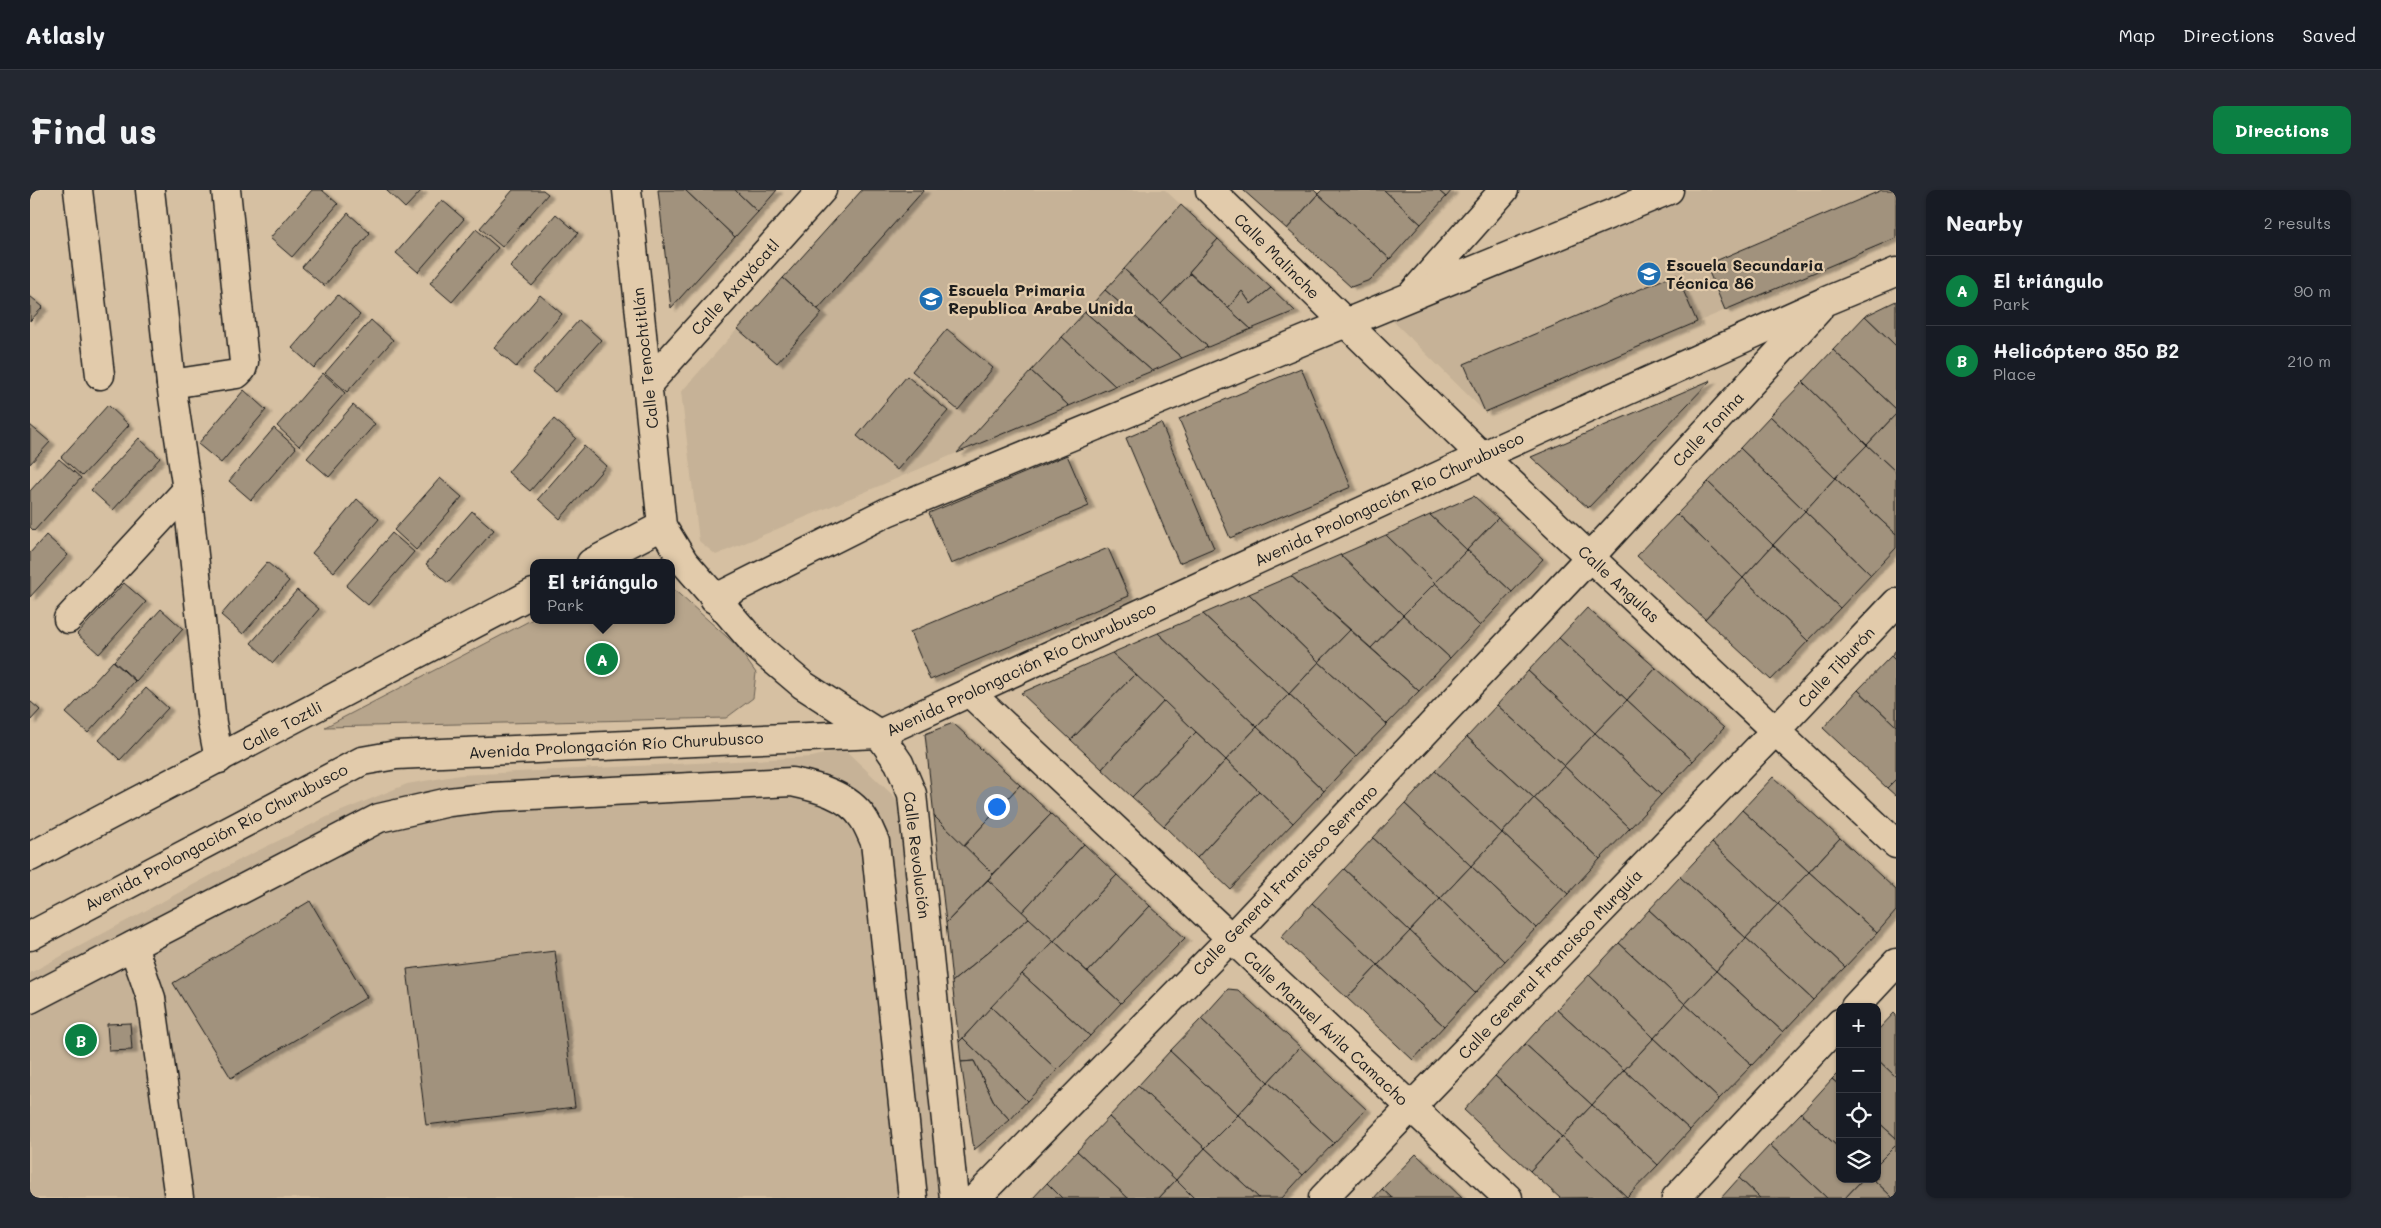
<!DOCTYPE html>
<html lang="en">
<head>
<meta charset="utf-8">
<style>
  :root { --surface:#171b24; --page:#242831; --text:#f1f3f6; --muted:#9ea1a6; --line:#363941; --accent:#0b8043 }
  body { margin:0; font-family:Mali,sans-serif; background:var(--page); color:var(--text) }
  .controls { position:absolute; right:15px; bottom:15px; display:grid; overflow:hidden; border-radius:10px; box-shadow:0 1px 4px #0004 }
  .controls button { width:45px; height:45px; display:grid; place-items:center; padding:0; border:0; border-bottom:1px solid var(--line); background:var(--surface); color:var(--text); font:25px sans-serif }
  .you { position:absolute; left:966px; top:616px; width:18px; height:18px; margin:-12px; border:4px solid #fff; border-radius:50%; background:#1a73e8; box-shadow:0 0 0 8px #1a73e833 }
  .badge { display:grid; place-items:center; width:32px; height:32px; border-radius:50%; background:var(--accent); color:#fff; font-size:16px; font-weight:700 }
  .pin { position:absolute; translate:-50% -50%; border:2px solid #fff; box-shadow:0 1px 5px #0006 }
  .popup { position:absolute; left:500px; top:369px; width:145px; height:65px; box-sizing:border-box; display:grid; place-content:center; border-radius:10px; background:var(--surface); filter:drop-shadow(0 1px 4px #0005); font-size:16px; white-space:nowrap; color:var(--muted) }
  .popup b { font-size:19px; color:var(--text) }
  .popup::after { content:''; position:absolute; left:50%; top:100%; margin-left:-10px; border:10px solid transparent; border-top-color:var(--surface) }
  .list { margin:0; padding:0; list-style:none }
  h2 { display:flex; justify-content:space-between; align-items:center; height:65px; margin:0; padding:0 20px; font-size:21px }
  h2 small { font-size:16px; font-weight:400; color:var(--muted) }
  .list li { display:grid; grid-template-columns:32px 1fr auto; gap:15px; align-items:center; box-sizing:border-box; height:70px; padding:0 20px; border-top:1px solid var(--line) }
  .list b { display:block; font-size:19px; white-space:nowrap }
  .list p { margin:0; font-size:16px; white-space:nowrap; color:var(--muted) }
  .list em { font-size:16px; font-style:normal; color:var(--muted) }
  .icon { flex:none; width:28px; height:28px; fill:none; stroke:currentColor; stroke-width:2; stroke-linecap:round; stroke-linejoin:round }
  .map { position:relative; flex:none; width:1866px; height:1008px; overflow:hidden; border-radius:10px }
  header { display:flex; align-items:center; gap:30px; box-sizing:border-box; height:70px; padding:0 25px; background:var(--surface); border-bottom:1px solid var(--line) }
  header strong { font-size:24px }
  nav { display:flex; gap:28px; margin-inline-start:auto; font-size:18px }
  .intro { display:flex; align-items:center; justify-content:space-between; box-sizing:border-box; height:120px; padding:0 30px }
  h1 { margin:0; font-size:35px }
  .button { padding:12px 22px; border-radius:10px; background:var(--accent); color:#fff; font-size:18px; font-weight:700 }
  main { display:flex; gap:30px; padding:0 30px }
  aside { flex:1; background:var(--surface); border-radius:10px; box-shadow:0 1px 4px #0004 }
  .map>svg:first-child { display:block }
  .built { fill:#c6b297 }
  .green { fill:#b7a58c; stroke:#6a6054 }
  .building { fill:#a1927d; stroke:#1c1c1c; filter:url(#shadow) }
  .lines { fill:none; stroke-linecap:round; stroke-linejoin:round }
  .minor-casing { stroke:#1c1c1c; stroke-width:31 }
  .minor { stroke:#e2cbab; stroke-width:28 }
  .labels { text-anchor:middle; stroke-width:4.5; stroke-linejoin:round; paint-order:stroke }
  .street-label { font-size:16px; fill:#1c1c1c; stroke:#e2cbab }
  .poi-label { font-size:16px; font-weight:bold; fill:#1c1c1c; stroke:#e2cbab; text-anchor:start }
</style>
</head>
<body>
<header>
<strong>Atlasly</strong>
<nav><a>Map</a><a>Directions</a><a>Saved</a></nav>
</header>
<div class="intro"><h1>Find us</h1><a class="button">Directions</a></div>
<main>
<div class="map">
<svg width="1866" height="1008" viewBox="0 0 1866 1008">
  <defs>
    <filter id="shadow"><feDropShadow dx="5.5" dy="3" stdDeviation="1" flood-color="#0004"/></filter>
  </defs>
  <rect width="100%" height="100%" fill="#d6c0a2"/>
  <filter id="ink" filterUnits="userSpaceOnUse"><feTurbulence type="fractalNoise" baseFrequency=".02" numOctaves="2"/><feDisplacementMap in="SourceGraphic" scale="10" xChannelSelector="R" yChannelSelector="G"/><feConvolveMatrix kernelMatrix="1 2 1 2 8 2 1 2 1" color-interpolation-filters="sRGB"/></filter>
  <g filter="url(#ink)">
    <g class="built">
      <path d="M832,0H1135L1151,15L927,263L686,365L669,351L651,202Z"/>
      <path d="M1655,0H1866V48L1455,222L1358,126Z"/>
      <path d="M814,559L869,611L911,1008H0V783L213,668L297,627L377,594L430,585L782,567Z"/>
    </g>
    <path class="green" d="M641,397L706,455L726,483L723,508L696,528L295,537L503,429L641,430Z"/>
    <g class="building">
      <path d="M282,0H292L308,14L262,67L240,48Z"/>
      <path d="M356,0H392L375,18Z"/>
      <path d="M483,0H513L518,4L472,57L450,38Z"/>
      <path d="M628,0H655L705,47L641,118Z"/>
      <path d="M655,0H705L728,22L705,47Z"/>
      <path d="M705,0H747L728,22Z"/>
      <path d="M832,0H894L788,119L753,88Z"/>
      <path d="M1213,0H1284L1288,4L1257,39Z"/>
      <path d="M1292,0H1354L1391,34L1360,69L1288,4Z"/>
      <path d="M1354,0H1408L1416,7L1391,34Z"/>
      <path d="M1408,0H1422L1416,7Z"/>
      <path d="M1852,0H1866V48L1695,120L1676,75Z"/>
      <path d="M1288,4L1360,69L1340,90L1321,97L1257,39Z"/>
      <path d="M412,10L434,29L388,82L366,63Z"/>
      <path d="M1151,15L1188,49L1159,82L1160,84L1131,114L1094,79Z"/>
      <path d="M318,23L340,43L294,96L272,77Z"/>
      <path d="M526,24L548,43L502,96L480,77Z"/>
      <path d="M446,39L468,58L422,112L400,93Z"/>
      <path d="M1188,49L1241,98L1221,114L1212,101L1198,118L1159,82Z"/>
      <path d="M1094,79L1131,114L1178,157L1152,168L1075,100Z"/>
      <path d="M1160,84L1198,118L1221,139L1178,157L1131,114Z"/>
      <path d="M1646,84L1667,132L1455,222L1434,174Z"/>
      <path d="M753,88L792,123L747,173L708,139Z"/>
      <path d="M1241,98L1265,121L1221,139L1198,118L1212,101L1221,114Z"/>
      <path d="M1075,100L1152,168L1122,181L1055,122Z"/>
      <path d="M308,105L330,125L284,178L262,158Z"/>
      <path d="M510,105L532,124L486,177L464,158Z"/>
      <path d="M0,106L13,117L0,131Z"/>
      <path d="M1866,111V156L1835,126Z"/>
      <path d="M1055,122L1122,181L1085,196L1032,147Z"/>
      <path d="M1835,126L1866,156V219L1803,160Z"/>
      <path d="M341,130L363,150L317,202L295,183Z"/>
      <path d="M549,130L571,150L525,202L502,183Z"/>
      <path d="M917,139L963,178L928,220L882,181Z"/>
      <path d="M1032,147L1085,196L1039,216L1001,181Z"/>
      <path d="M1803,160L1866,219V224L1837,255L1773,192Z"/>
      <path d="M1271,178L1321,297L1200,348L1149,229Z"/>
      <path d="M1001,181L1039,216L927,263Z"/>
      <path d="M293,183L315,203L269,256L247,236Z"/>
      <path d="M877,186L918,221L867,280L827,246Z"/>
      <path d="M1681,190L1558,318L1501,267Z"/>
      <path d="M1773,192L1837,255L1805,288L1740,226Z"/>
      <path d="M214,200L236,220L191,273L168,254Z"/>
      <path d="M78,215L99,235L52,286L31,267Z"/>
      <path d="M323,215L345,234L299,287L277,268Z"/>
      <path d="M1866,224V282L1837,255Z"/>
      <path d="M1740,226L1805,288L1775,321L1710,258Z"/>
      <path d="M524,229L546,248L500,301L478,282Z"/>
      <path d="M1131,233L1184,358L1149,373L1096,248Z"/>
      <path d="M0,235L20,252L0,274Z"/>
      <path d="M244,238L266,258L221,310L199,291Z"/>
      <path d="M109,248L130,268L83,320L61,300Z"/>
      <path d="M1837,255L1866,282V344L1805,288Z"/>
      <path d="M554,256L576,276L530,329L508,309Z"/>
      <path d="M1710,258L1775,321L1743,355L1678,292Z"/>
      <path d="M1037,265L1059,316L921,374L899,323Z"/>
      <path d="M29,269L51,288L4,341L0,337V301Z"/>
      <path d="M410,288L432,307L386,360L364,340Z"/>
      <path d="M1805,288L1866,344V358L1841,385L1775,321Z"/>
      <path d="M1678,292L1743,355L1713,388L1647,324Z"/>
      <path d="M1444,306L1468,328L1437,360L1400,325Z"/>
      <path d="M327,309L349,329L304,382L282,363Z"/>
      <path d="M442,321L464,340L418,393L396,374Z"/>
      <path d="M1775,321L1841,385L1810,418L1743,355Z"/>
      <path d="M1647,324L1713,388L1675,429L1607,366Z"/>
      <path d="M1400,325L1437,360L1405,393L1356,345Z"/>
      <path d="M1468,328L1513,369L1482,402L1437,360Z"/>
      <path d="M362,343L384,362L338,415L316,396Z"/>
      <path d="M16,345L38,365L0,407V363Z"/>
      <path d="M1356,345L1405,393L1373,425L1310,365Z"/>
      <path d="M1743,355L1810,418L1778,451L1713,388Z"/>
      <path d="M1078,358L1099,406L900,490L880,442Z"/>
      <path d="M1437,360L1482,402L1450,436L1405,393Z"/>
      <path d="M1310,365L1373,425L1341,458L1261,386Z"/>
      <path d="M237,372L259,391L213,444L191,425Z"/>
      <path d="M1261,386L1320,440L1289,472L1219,404Z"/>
      <path d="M1713,388L1778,451L1741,490L1675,429Z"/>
      <path d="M94,393L116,412L69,464L47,444Z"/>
      <path d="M1405,393L1450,436L1420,468L1373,425Z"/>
      <path d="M267,400L289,419L243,473L221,453Z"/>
      <path d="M1219,404L1289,472L1259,504L1173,424Z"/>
      <path d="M1557,418L1626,478L1597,510L1529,448Z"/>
      <path d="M131,419L153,439L106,491L84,471Z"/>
      <path d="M1173,424L1259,504L1227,537L1128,443Z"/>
      <path d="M1373,425L1420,468L1389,501L1341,458Z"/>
      <path d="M1320,440L1389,501L1357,534L1289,472Z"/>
      <path d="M1128,443L1227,537L1196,570L1082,463Z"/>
      <path d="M1529,448L1597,510L1565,543L1498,481Z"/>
      <path d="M1866,460V471L1861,466Z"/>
      <path d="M1082,463L1105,484L1041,550L991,503Z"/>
      <path d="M1861,466L1866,471V536L1828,500Z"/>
      <path d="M83,471L105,491L58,543L36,523Z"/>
      <path d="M1289,472L1357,534L1326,566L1259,504Z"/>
      <path d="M1626,478L1694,538L1663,571L1597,510Z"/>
      <path d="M1498,481L1565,543L1534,576L1467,515Z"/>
      <path d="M1105,484L1134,511L1072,579L1041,550Z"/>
      <path d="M116,498L138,518L90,570L69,550Z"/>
      <path d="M1828,500L1866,536V589L1857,598L1793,538Z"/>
      <path d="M1259,504L1326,566L1294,601L1227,537Z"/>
      <path d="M1597,510L1663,571L1631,605L1565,543Z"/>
      <path d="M0,511L10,520L0,531Z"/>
      <path d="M1134,511L1166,542L1102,607L1072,579Z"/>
      <path d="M1467,515L1534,576L1504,608L1437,547Z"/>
      <path d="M923,533L990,595L934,656L904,626L895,544Z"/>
      <path d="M1227,537L1294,601L1263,633L1196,570Z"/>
      <path d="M1166,542L1196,570L1134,636L1102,607Z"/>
      <path d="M1565,543L1631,605L1600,638L1534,576Z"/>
      <path d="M1437,547L1504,608L1472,643L1405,581Z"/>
      <path d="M1196,570L1229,601L1167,668L1134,636Z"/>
      <path d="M1534,576L1600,638L1570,669L1504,608Z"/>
      <path d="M1405,581L1472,643L1441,676L1375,614Z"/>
      <path d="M1743,587L1810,648L1779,682L1712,620Z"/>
      <path d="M1866,589V606L1857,598Z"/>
      <path d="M990,595L1021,624L963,684L934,656Z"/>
      <path d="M1229,601L1263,633L1200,699L1167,668Z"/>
      <path d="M1504,608L1570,669L1538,704L1472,643Z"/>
      <path d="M1375,614L1441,676L1410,709L1343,648Z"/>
      <path d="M1712,620L1779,682L1748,714L1682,653Z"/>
      <path d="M1021,624L1054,654L992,722L958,690Z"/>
      <path d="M904,626L963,684L916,733Z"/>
      <path d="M1472,643L1538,704L1506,738L1441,676Z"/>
      <path d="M1343,648L1410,709L1380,741L1314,679Z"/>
      <path d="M1810,648L1866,700V721L1847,743L1779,682Z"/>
      <path d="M1682,653L1748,714L1716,748L1650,687Z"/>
      <path d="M1054,654L1087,685L1024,751L992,722Z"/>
      <path d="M1441,676L1506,738L1475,771L1410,709Z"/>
      <path d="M1314,679L1380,741L1348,775L1282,713Z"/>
      <path d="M1779,682L1847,743L1815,777L1748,714Z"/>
      <path d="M1087,685L1120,716L1058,782L1024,751Z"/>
      <path d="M1650,687L1716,748L1686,781L1619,720Z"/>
      <path d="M958,690L999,728L922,792L916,733Z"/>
      <path d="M1410,709L1475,771L1445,803L1380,741Z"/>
      <path d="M280,711L337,807L201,888L143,793Z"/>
      <path d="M1282,713L1348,775L1317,808L1251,747Z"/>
      <path d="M1748,714L1815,777L1783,810L1716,748Z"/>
      <path d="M1120,716L1155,748L1091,813L1058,782Z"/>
      <path d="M1619,720L1686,781L1655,814L1589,753Z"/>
      <path d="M999,728L1024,751L929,852L922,792Z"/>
      <path d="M1380,741L1445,803L1414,836L1348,775Z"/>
      <path d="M1716,748L1783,810L1753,842L1686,781Z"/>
      <path d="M1024,751L1091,813L1060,846L992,784Z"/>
      <path d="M1589,753L1655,814L1624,848L1559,785Z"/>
      <path d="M525,761L545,917L396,935L377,779Z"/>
      <path d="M1348,775L1414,836L1383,870L1317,808Z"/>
      <path d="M1686,781L1753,842L1722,875L1655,814Z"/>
      <path d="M992,784L1060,846L1027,880L961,817Z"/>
      <path d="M1559,785L1624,848L1594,880L1527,819Z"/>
      <path d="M1198,799L1208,800L1270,857L1238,892L1171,829Z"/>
      <path d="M1655,814L1722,875L1689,909L1624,848Z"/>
      <path d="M961,817L1027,880L997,911L933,848Z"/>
      <path d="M1527,819L1594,880L1562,915L1495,854Z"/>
      <path d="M1864,823L1866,825V887L1847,869V841Z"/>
      <path d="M1171,829L1238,892L1208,925L1140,861Z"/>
      <path d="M100,833L102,860L79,861L77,834Z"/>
      <path d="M933,848L997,911L980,930L965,914L944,871L931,872L929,852Z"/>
      <path d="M1624,848L1689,909L1660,940L1594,880Z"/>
      <path d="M1495,854L1562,915L1532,947L1465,886Z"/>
      <path d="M1270,857L1336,919L1304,953L1238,892Z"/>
      <path d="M1140,861L1208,925L1175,958L1108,896Z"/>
      <path d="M1847,869L1866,887V948L1847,931Z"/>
      <path d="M944,871L965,914L980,930L944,960L931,872Z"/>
      <path d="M1594,880L1660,940L1628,975L1562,915Z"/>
      <path d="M1810,881V896L1802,889Z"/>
      <path d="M1465,886L1532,947L1500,981L1434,920Z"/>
      <path d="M1802,889L1810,896V959L1771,923Z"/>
      <path d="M1238,892L1304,953L1273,985L1208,925Z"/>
      <path d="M1108,896L1175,958L1146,990L1079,927Z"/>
      <path d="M1562,915L1628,975L1597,1007L1532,947Z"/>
      <path d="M1771,923L1810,959V989H1833L1815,1008H1797L1740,955Z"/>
      <path d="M1208,925L1273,985L1252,1008H1229L1175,958Z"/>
      <path d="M1079,927L1146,990L1129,1008H1098L1047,961Z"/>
      <path d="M1847,931L1866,948V955L1847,974Z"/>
      <path d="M1532,947L1597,1007L1530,1008L1500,981Z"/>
      <path d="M1740,955L1797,1008H1730L1709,988Z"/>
      <path d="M1866,955V1008H1863L1843,989H1847V974Z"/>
      <path d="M1175,958L1229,1008H1164L1146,990Z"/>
      <path d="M1047,961L1098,1008H1032L1017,993Z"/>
      <path d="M1386,964L1432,1008H1362L1352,999Z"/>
      <path d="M1709,988L1730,1008H1691Z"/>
      <path d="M1833,989H1843L1863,1008H1815Z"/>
      <path d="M1146,990L1164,1008H1129Z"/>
      <path d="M1017,993L1032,1008H1003Z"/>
      <path d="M1352,999L1362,1008H1344Z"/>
    </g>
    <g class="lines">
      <defs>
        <g id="minor">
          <path d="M48,0L70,185"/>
          <path d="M120,0L141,194L157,300L182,533L189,569"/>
          <path d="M597,0L632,336L654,372L727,456L773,495L849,544L869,573L882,604L924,1008"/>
          <path d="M1180,0L1452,266L1866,654"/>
          <path d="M1384,102L1474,0"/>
          <path d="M141,194L207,184L212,179L214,172L196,0"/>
          <path d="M618,194L792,0"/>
          <path d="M561,373L632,336"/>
          <path d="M684,409L857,322L1639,0"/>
          <path d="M38,429L157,300"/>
          <path d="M940,503L1478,1008"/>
          <path d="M0,667L503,403"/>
          <path d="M0,746L332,571L366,565L849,544L1452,266L1796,111L1866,82"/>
          <path d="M103,756L121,808L149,1008"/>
          <path d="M0,809L349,628L419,612L462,607L762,592C786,597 818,605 833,628C838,635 841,644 845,652L883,1008"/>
          <path d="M1825,817L1866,773"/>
          <path d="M946,1008L1200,749L1560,367L1788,120"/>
          <path d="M1293,1008L1746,540L1866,413"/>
          <path d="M1646,1008L1810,833"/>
        </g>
      </defs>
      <use href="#minor" class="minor-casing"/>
      <use href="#minor" class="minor"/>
    </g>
  </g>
  <defs>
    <symbol id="school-disc" viewBox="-11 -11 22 22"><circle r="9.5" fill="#1f6fb2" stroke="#e2cbab"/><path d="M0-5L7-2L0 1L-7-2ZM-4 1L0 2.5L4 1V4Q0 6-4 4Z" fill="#fff"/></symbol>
  </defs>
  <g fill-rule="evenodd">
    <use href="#school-disc" x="1605" y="70" width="28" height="28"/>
    <use href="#school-disc" x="887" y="95" width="28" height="28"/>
  </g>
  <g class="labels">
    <g class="street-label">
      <text transform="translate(1247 66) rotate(45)" y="6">Calle Malinche</text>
      <text transform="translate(705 97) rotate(-48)" y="6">Calle Axayácatl</text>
      <text transform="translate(615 168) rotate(-96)" y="6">Calle Tenochtitlán</text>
      <text transform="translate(1678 239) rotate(-47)" y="6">Calle Tonina</text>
      <text transform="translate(1359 309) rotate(-25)" y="6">Avenida Prolongación Río Churubusco</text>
      <text transform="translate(1589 394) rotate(43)" y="6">Calle Angulas</text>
      <text transform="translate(1806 477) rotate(-47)" y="6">Calle Tiburón</text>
      <text transform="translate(991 479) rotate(-25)" y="6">Avenida Prolongación Río Churubusco</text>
      <text transform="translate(252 536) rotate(-28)" y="6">Calle Toztli</text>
      <text transform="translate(586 555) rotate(-3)" y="6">Avenida Prolongación Río Churubusco</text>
      <text transform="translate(186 647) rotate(-28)" y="6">Avenida Prolongación Río Churubusco</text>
      <text transform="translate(887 665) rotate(83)" y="6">Calle Revolución</text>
      <text transform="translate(1255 690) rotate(-46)" y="6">Calle General Francisco Serrano</text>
      <text transform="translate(1520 774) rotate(-46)" y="6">Calle General Francisco Murguía</text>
      <text transform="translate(1296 838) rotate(43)" y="6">Calle Manuel Ávila Camacho</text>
    </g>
    <g class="poi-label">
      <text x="1636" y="81">Escuela Secundaria<tspan x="1636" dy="18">Técnica 86</tspan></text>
      <text x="918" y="106">Escuela Primaria<tspan x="918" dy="18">Republica Arabe Unida</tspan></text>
    </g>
  </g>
</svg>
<div class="controls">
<button>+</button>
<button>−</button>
<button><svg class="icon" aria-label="locate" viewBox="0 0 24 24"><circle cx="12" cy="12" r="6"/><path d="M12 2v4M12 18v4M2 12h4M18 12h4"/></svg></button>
<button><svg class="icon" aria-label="layers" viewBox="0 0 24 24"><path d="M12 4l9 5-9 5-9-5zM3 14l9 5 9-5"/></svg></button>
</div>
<div class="you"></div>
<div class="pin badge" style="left:572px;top:469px">A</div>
<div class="popup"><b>El triángulo</b>Park</div>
<div class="pin badge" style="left:51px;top:850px">B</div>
</div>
<aside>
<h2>Nearby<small>2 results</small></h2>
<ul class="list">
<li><span class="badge">A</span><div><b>El triángulo</b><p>Park</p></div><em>90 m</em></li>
<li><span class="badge">B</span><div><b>Helicóptero 350 B2</b><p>Place</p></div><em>210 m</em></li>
</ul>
</aside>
</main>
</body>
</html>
